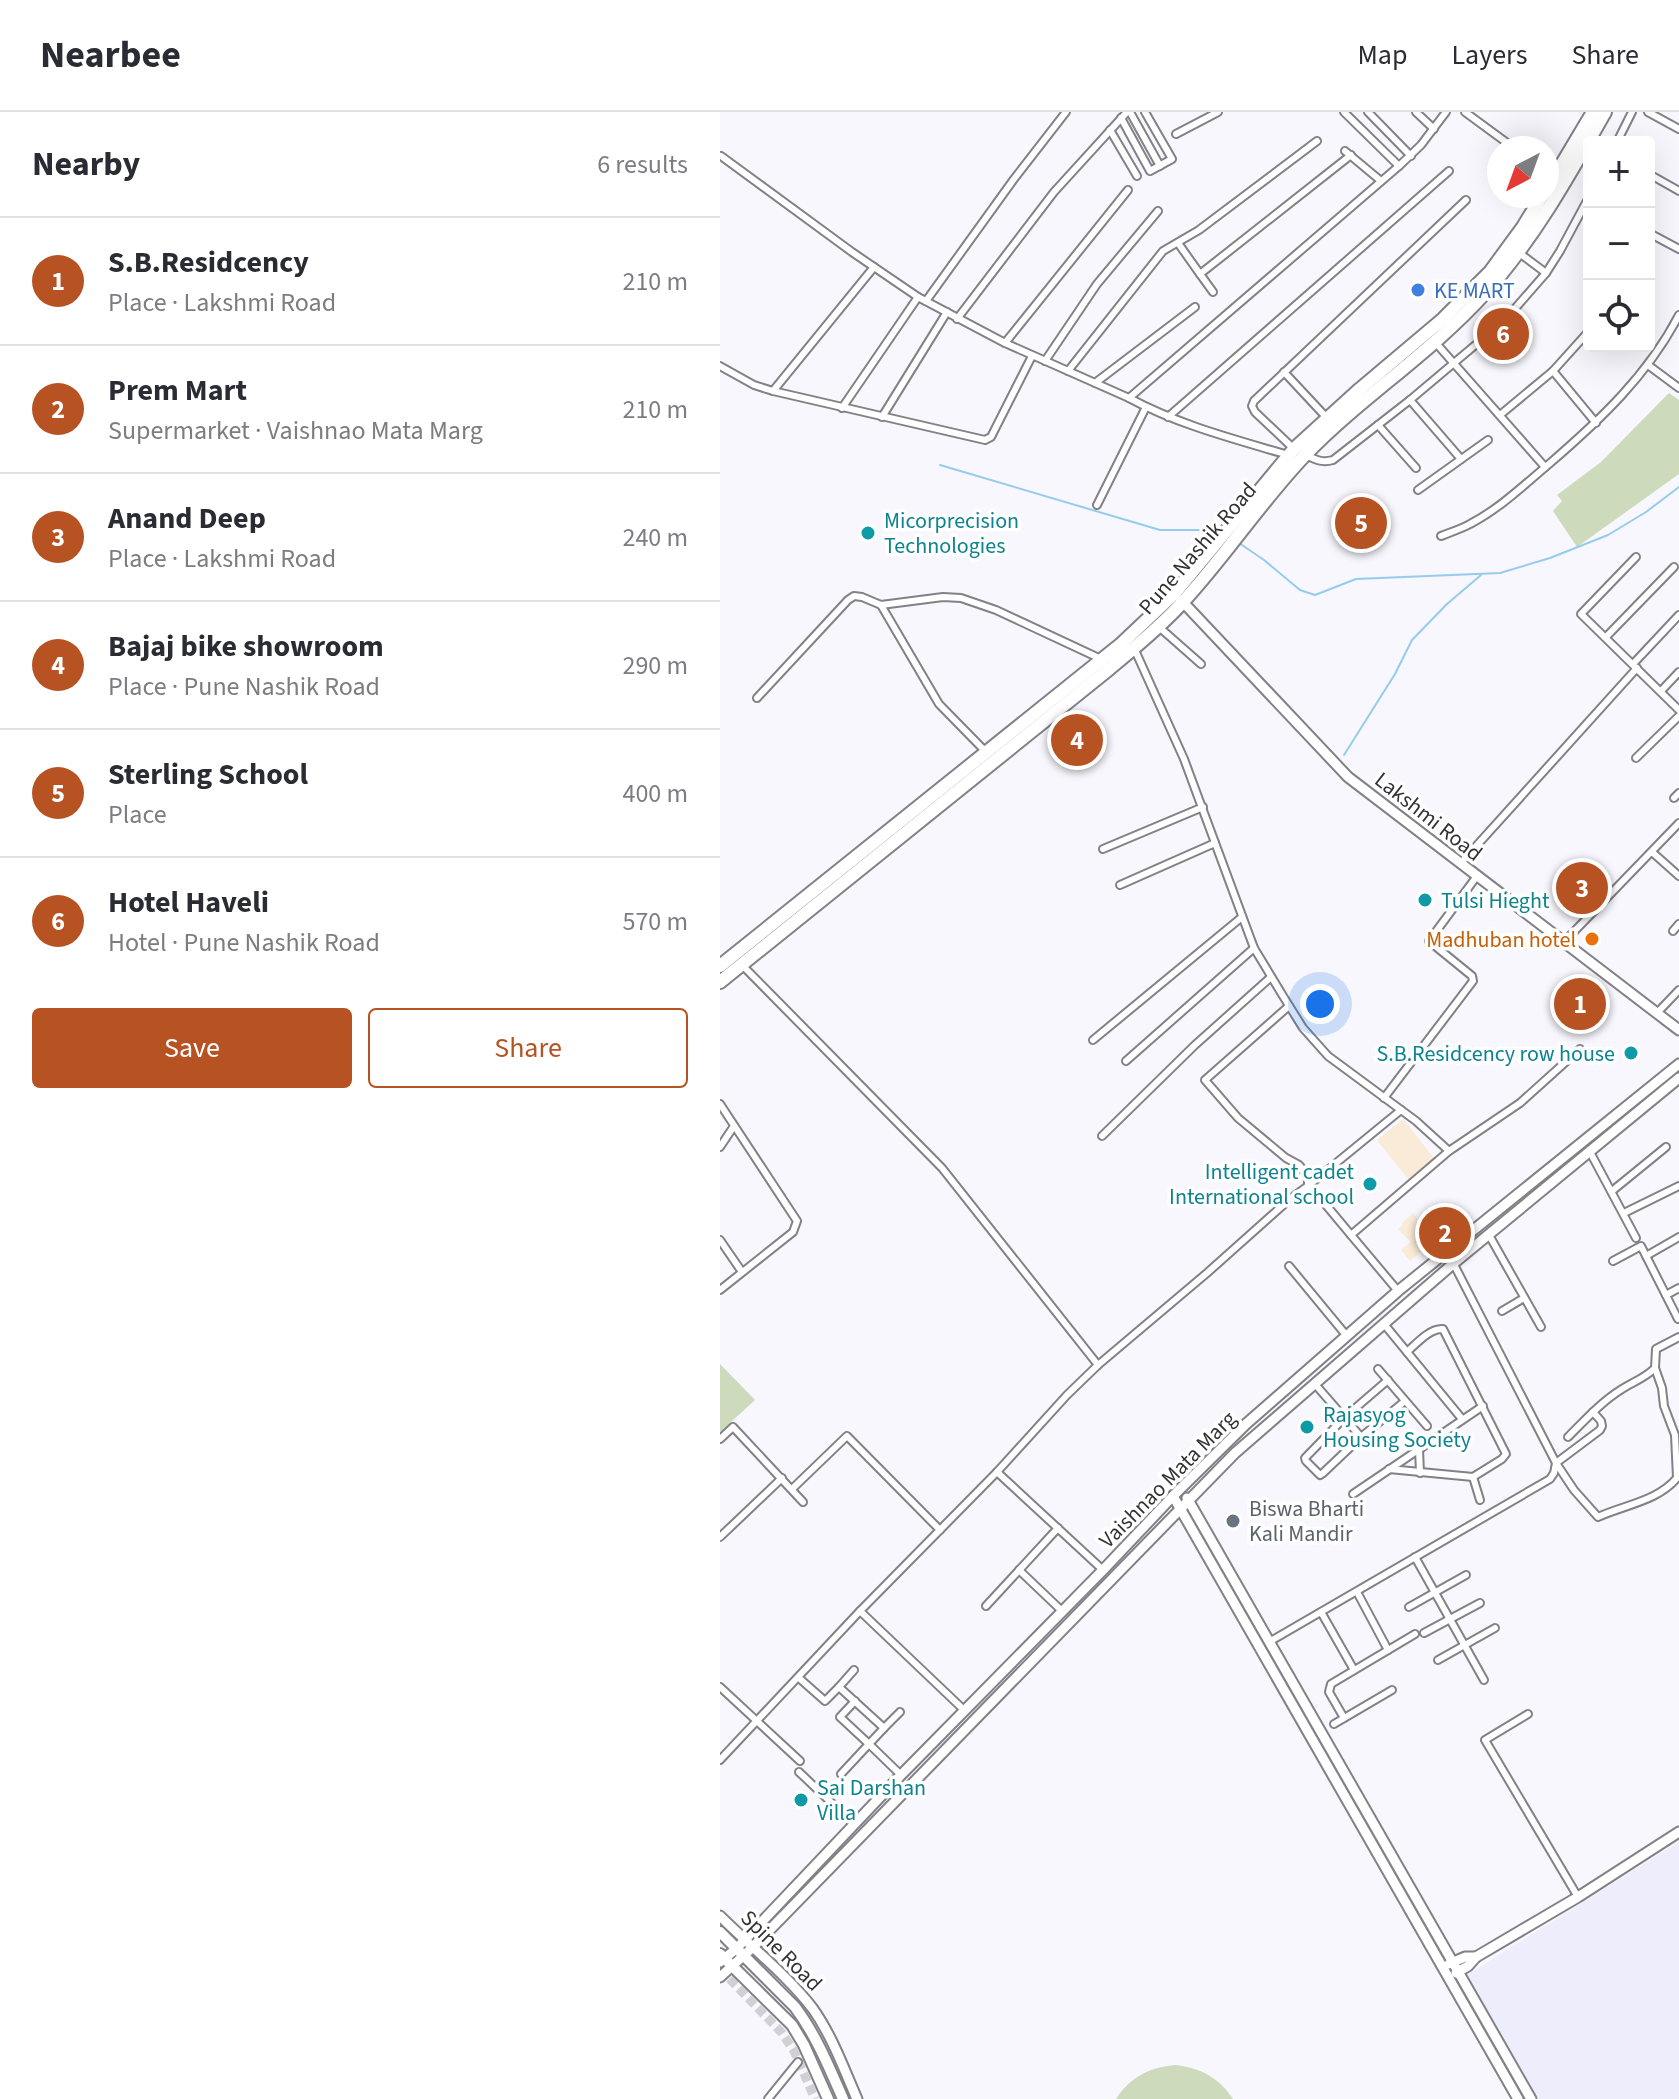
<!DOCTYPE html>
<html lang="en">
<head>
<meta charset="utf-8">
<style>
  :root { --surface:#fff; --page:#f7f7f7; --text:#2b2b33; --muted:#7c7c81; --line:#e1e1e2; --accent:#b75223 }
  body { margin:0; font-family:"Source Sans 3",sans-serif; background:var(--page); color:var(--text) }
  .controls { position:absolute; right:24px; top:24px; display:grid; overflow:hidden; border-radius:8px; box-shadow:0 8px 32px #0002 }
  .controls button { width:72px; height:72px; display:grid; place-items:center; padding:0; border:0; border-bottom:2px solid var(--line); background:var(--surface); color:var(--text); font:40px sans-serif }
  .compass { position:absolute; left:767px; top:24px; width:72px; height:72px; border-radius:50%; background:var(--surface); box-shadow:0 8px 32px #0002; rotate:221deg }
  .you { position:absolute; left:600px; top:892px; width:28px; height:28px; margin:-20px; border:6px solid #fff; border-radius:50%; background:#1a73e8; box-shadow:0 0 0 12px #1a73e833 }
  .badge { display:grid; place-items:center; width:52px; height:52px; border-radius:50%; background:var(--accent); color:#fff; font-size:26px; font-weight:700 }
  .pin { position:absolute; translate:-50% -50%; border:4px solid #fff; box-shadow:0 2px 8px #0006 }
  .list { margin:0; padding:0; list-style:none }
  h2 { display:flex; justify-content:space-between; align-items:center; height:104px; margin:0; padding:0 32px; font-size:34px }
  h2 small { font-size:26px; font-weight:400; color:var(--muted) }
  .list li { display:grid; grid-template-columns:52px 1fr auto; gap:24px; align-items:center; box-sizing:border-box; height:128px; padding:0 32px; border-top:2px solid var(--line) }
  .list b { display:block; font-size:30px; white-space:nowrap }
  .list p { margin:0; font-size:26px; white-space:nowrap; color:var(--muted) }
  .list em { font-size:26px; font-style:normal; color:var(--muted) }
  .actions { display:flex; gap:16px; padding:24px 32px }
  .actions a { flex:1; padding:18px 0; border:2px solid var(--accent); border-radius:8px; text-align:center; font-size:28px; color:var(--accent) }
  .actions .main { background:var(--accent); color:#fff }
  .icon { flex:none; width:44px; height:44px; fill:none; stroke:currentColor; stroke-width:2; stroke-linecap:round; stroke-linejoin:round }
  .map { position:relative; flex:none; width:959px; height:1987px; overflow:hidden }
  header { display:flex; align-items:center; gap:48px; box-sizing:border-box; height:112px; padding:0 40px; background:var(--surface); border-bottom:2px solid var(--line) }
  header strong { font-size:38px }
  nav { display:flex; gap:44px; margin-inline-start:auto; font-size:28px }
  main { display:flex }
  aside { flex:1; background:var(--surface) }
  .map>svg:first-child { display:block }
  .built { fill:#eeedfb }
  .education { fill:#faebd8 }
  .green { fill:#cddabc }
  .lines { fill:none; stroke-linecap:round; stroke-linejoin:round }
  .stream { stroke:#96cceb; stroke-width:2 }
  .secondary-tunnel { stroke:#d0d0d5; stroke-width:9; stroke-dasharray:9 4.5; stroke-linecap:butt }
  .street-casing { stroke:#818187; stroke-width:10 }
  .secondary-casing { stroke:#818187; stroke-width:13 }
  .primary-casing { stroke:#818187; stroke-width:14 }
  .highway-casing { stroke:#818187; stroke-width:16 }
  .street { stroke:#fff; stroke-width:6 }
  .secondary { stroke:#fff; stroke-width:9 }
  .primary { stroke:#fff; stroke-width:10 }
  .highway { stroke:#fff; stroke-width:12 }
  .shop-dot { fill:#3f7fe0; stroke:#fff; stroke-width:3 }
  .culture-dot { fill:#0f9aa8; stroke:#fff; stroke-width:3 }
  .food-dot { fill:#e8710a; stroke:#fff; stroke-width:3 }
  .worship-dot { fill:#6b7280; stroke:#fff; stroke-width:3 }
  .labels { text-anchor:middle; stroke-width:7; stroke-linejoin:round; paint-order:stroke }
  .shop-label { font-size:22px; fill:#366cbe; stroke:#fff; text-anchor:start }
  .culture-label { font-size:22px; fill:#0d838f; stroke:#fff; text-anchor:start }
  .street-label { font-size:22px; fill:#323234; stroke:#fff }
  .food-label { font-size:22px; fill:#c56008; stroke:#fff; text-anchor:end }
  .worship-label { font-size:22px; fill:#5b616d; stroke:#fff; text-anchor:start }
</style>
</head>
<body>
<header>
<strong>Nearbee</strong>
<nav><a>Map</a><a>Layers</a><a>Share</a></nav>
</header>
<main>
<aside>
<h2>Nearby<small>6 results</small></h2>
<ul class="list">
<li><span class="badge">1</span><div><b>S.B.Residcency</b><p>Place · Lakshmi Road</p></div><em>210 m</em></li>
<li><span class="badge">2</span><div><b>Prem Mart</b><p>Supermarket · Vaishnao Mata Marg</p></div><em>210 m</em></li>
<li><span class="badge">3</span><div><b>Anand Deep</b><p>Place · Lakshmi Road</p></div><em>240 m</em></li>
<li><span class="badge">4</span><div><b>Bajaj bike showroom</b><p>Place · Pune Nashik Road</p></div><em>290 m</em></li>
<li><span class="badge">5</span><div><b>Sterling School</b><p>Place</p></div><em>400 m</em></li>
<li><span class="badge">6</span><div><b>Hotel Haveli</b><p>Hotel · Pune Nashik Road</p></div><em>570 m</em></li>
</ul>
<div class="actions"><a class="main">Save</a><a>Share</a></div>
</aside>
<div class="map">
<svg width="959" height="1987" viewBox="0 0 959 1987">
  <rect width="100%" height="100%" fill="#f7f7fd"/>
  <path class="built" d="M959,1730V1987H819L747,1863Z"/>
  <g class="education">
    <path d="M683,1007L714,1046L689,1068L657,1028Z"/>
    <path d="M693,1101L709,1120L707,1123L713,1130L690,1149L681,1138L691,1130L678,1117L683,1113L682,1111Z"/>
  </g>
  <g class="green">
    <path d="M949,281L959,288V362L857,435L833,399L842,389L837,383L881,350Z"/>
    <path d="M0,1252L35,1288L0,1320Z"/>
    <path d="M456,1953C481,1956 499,1966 513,1987H396C410,1965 430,1955 456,1953Z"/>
  </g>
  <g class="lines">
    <g class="stream">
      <path d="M220,353L440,418H488L499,420"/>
      <path d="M519,431L544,448L580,478L595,483L636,467L780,461L830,446L888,423L926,400L959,375"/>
      <path d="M624,643L675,562L692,528L727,492L761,463"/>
    </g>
    <path class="secondary-tunnel" d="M0,1857L62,1921L74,1939L95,1987"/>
    <defs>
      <g id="street">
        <path d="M410,0L440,54"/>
        <path d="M624,0L679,54"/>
        <path d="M648,0L691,44"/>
        <path d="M696,0L714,17"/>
        <path d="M745,0L794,36"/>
        <path d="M928,0L959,17"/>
        <path d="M401,6L430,59L452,47L425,0"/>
        <path d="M390,18L417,64"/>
        <path d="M456,22L498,0"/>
        <path d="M897,30L912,0"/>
        <path d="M625,39L661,69"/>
        <path d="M1,44L132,140L198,185L285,231L409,286L679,54L701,33L726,0"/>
        <path d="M929,62L959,79"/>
        <path d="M929,121L959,137"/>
        <path d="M458,131L480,162L631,43"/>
        <path d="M798,140L826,161"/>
        <path d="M480,162L493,180"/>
        <path d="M206,189L294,67L346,0"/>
        <path d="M237,207L334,80L407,0"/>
        <path d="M715,230L825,355"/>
        <path d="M285,231L408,78"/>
        <path d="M325,249L377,172L438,99"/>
        <path d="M928,253L959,276"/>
        <path d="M0,254L34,273L53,279L265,328L271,325L312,244"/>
        <path d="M348,259L443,139L479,118L597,29"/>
        <path d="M833,259L876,311"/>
        <path d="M564,260L607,306"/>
        <path d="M375,271L475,195"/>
        <path d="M53,279L154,155"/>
        <path d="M409,286C459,313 514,327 568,343"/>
        <path d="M690,288L741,347"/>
        <path d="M122,296L198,185"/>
        <path d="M780,303L833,259L869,219"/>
        <path d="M162,305L227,200"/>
        <path d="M448,305L729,59"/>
        <path d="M658,313L696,356"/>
        <path d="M574,337L535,300L532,294L534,289L746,88"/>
        <path d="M586,343C596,348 602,351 613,348L690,288L785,208L826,161L840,139L869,85"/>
        <path d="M698,378L768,328"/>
        <path d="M377,393L426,295"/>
        <path d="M721,424C731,420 741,417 750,412C779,397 804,373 829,352C880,308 928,263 959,203"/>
        <path d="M916,445L861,502L959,598"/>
        <path d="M161,493L219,592L266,640"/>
        <path d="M439,515L481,552"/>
        <path d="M886,525L954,455"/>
        <path d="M414,536L464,647L534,836L563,884L583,916L608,944L696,1009L729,1039"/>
        <path d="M913,552L959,503"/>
        <path d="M941,579L959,560"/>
        <path d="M37,586L128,488L134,484L142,485L161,493L223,485L241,486L276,498L381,547"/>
        <path d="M916,646L959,604"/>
        <path d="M954,686L959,681"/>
        <path d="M383,737L483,695"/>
        <path d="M932,740L959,764"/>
        <path d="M740,752L917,556"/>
        <path d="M400,773L495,731"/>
        <path d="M953,819L959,812"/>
        <path d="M844,830L959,711"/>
        <path d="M22,853L222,1056L378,1253"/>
        <path d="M569,894L485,968L518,1006L566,1046L579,1053L588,1064V1074"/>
        <path d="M937,901L959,878"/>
        <path d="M373,928L522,805"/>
        <path d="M406,949L534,836"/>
        <path d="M664,986L753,869L752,864L709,829L757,764"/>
        <path d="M0,992L77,1109L73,1120L0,1178"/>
        <path d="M382,1024L475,933L551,865"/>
        <path d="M0,1035L14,1014"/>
        <path d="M870,1040L916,1126"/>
        <path d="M588,1074L681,998"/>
        <path d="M892,1079L946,1035"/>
        <path d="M904,1101L959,1074"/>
        <path d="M769,1123L821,1215"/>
        <path d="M0,1128L22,1160"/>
        <path d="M926,1144L959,1125"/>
        <path d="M893,1149L921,1134L958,1207"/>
        <path d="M569,1154L626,1223"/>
        <path d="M678,1179L631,1123L729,1039L800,991L860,937"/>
        <path d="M946,1183L959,1176"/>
        <path d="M782,1199L804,1186"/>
        <path d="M664,1212L687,1240C697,1231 710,1216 723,1217L786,1342L782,1347L753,1365L669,1357"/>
        <path d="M687,1240L742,1307"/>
        <path d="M658,1257L707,1314"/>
        <path d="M668,1268L625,1305L587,1344L585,1346L586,1349L600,1363L603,1361L641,1325L685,1289"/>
        <path d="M594,1271L641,1325"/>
        <path d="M873,1300L881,1309L882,1314L880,1318L836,1351L854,1378L878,1405C904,1393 938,1389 957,1366L955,1323L944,1294L942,1276L935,1256"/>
        <path d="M848,1325C865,1308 881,1290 902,1277C913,1270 925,1266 935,1256L936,1237L959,1225"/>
        <path d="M0,1327L13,1315L83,1390"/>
        <path d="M699,1337L700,1361"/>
        <path d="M277,1360L383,1458"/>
        <path d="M753,1365L760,1388"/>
        <path d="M72,1377L127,1324L220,1418"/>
        <path d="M633,1382L763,1294"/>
        <path d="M0,1425L62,1366"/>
        <path d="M695,1445L764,1568"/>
        <path d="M299,1458L342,1499"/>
        <path d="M637,1480L668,1538"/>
        <path d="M266,1494L338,1416"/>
        <path d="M689,1495L746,1463"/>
        <path d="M140,1499L244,1598"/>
        <path d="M601,1500L634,1558"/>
        <path d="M704,1521L760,1491"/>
        <path d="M549,1530L830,1367L834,1361L836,1351L727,1139"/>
        <path d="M718,1548L775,1516"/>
        <path d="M79,1566L105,1589L119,1575L164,1616L149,1632L181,1663"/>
        <path d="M0,1575L80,1649"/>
        <path d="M119,1575L134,1558"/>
        <path d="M808,1602L765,1628L858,1785"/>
        <path d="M624,1606L609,1580L611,1572L695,1522"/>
        <path d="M614,1612L672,1578"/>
        <path d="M164,1616L180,1600"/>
        <path d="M0,1648L140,1499L277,1360L347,1283L378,1253L487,1161L570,1087L588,1074L596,1081L631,1123"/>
        <path d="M79,1660L134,1712"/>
        <path d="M121,1662L149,1632L120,1605L135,1589"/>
        <path d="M48,1987L78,1950"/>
      </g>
      <g id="secondary">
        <path d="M461,488L628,665L959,918"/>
        <path d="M453,1384L798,1987"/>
        <path d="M467,1386L811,1987"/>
        <path d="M0,1804C29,1833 69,1865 93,1897C112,1924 124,1957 137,1987"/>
        <path d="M0,1850L17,1836L181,1663L383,1458L453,1384L526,1312L678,1179L959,952"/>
        <path d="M729,1852L745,1845H756"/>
        <path d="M736,1861L748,1854L756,1845L858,1785L959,1720"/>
        <path d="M0,1865L32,1836L515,1341L734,1151L959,966"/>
      </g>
      <g id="primary">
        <path d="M0,1820L75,1895C96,1923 109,1955 123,1987"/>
        <path d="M0,1842L72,1913L84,1933L108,1987"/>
      </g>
      <g id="highway">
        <path d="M827,77L873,0"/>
        <path d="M0,854L400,533L454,482L574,337L640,277L723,207L770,160L803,115L822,84"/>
        <path d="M0,870L389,557C414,536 439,516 461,492C505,445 540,390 585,343C641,285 711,241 765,181C813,128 850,62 885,0"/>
      </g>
    </defs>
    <use href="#street" class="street-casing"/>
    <use href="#secondary" class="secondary-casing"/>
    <use href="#primary" class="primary-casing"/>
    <use href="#highway" class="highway-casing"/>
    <use href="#street" class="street"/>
    <use href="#secondary" class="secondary"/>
    <use href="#primary" class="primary"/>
    <use href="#highway" class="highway"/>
  </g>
  <circle class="shop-dot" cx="698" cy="178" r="8"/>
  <g class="culture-dot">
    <circle cx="148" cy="421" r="8"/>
    <circle cx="705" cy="788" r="8"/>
    <circle cx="911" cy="941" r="8"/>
    <circle cx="650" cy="1072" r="8"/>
    <circle cx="587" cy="1315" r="8"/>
    <circle cx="81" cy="1688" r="8"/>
  </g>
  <circle class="food-dot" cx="872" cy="827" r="8"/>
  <circle class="worship-dot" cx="513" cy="1409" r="8"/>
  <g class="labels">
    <g class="shop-label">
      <text x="714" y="186">KE MART</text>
    </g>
    <g class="culture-label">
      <text x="164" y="416">Micorprecision<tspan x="164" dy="25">Technologies</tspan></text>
      <text x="721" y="796">Tulsi Hieght</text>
      <text x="895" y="949" text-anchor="end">S.B.Residcency row house</text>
      <text x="634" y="1067" text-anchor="end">Intelligent cadet<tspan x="634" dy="25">International school</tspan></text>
      <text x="603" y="1310">Rajasyog<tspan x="603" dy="25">Housing Society</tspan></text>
      <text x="97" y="1683">Sai Darshan<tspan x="97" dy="25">Villa</tspan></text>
    </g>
    <g class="street-label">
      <text transform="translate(477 436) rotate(-49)" y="8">Pune Nashik Road</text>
      <text transform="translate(709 704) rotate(38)" y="8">Lakshmi Road</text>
      <text transform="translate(447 1367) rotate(-45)" y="8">Vaishnao Mata Marg</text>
      <text transform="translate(62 1838) rotate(45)" y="8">Spine Road</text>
    </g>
    <g class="food-label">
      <text x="856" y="835">Madhuban hotel</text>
    </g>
    <g class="worship-label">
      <text x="529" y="1404">Biswa Bharti<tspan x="529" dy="25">Kali Mandir</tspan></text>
    </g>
  </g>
</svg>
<div class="controls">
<button>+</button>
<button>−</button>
<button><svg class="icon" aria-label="locate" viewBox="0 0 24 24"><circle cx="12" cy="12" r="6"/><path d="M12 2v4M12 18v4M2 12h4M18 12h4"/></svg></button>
</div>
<svg class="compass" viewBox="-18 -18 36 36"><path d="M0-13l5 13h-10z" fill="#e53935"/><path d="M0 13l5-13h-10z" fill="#7c7c81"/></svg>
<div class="you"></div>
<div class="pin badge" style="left:860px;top:892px">1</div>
<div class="pin badge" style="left:725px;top:1121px">2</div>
<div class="pin badge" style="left:862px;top:776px">3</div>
<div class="pin badge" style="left:357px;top:628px">4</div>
<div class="pin badge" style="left:641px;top:411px">5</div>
<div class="pin badge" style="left:783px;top:222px">6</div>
</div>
</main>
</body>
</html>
